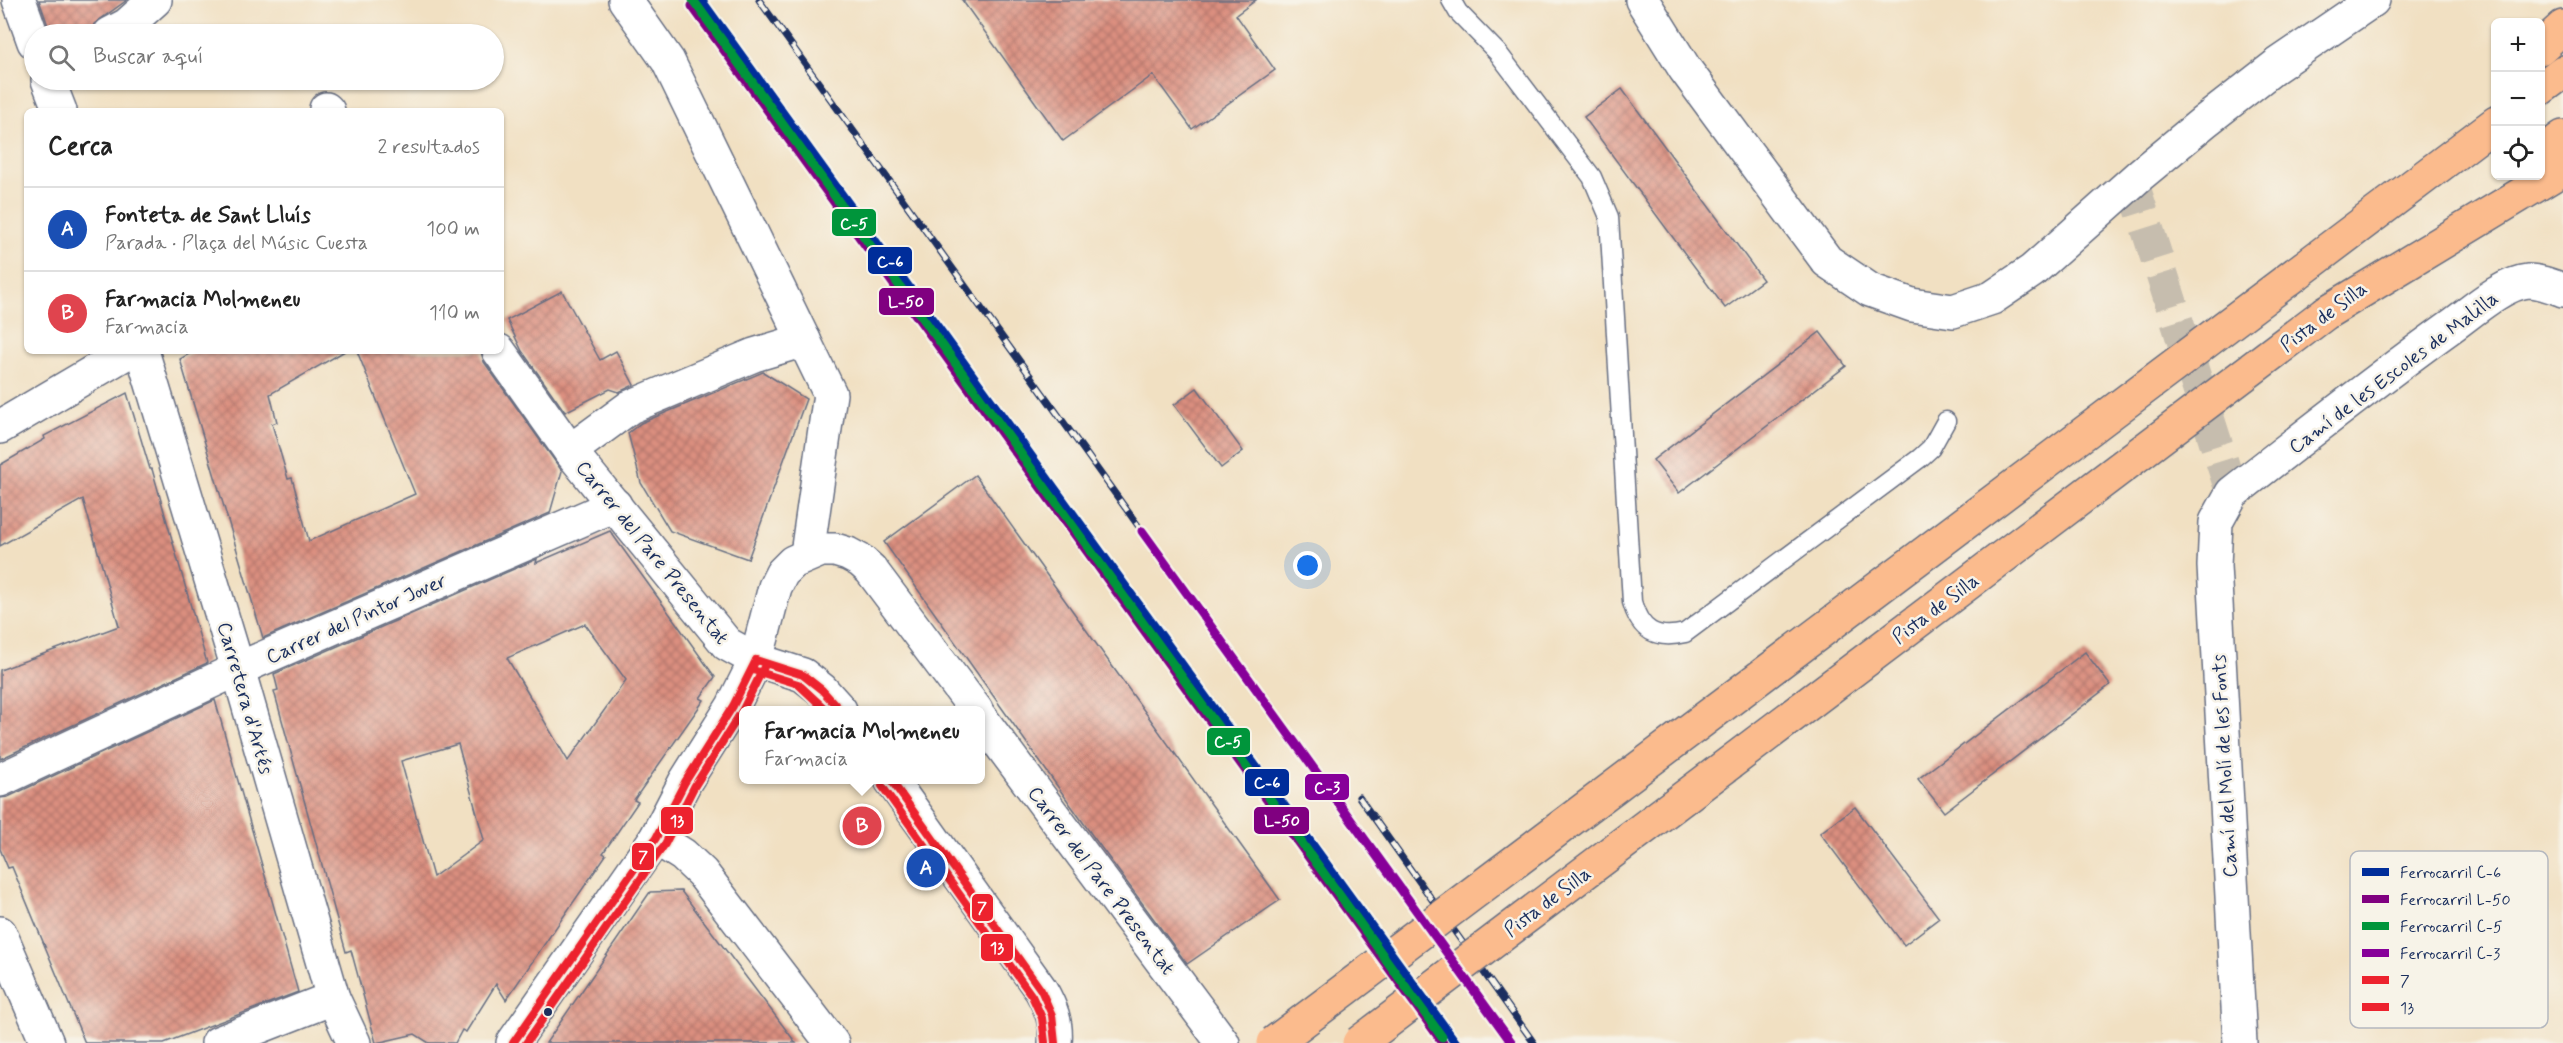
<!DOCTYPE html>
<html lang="es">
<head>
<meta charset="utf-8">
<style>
  :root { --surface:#fff; --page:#f6f6f6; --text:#222; --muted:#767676; --line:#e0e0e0; --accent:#ea580c }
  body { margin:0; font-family:Mynerve,sans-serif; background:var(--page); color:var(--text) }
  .controls { position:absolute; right:18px; top:18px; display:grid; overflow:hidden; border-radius:9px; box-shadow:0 2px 4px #0004 }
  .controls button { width:54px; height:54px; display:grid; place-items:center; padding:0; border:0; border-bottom:2px solid var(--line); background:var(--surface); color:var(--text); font:30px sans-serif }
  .you { position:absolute; left:1308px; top:566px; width:21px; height:21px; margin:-15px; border:4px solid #fff; border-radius:50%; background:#1a73e8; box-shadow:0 0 0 9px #1a73e833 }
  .badge { display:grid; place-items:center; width:39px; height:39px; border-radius:50%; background:var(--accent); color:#fff; font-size:20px; font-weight:700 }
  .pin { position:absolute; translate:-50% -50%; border:3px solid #fff; box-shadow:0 2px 6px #0006 }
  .popup { position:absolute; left:739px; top:706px; width:246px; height:78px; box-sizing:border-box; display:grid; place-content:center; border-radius:9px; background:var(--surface); filter:drop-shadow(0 2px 4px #0005); font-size:20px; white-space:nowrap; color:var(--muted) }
  .popup b { font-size:22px; color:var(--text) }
  .popup::after { content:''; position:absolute; left:50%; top:100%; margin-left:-12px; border:12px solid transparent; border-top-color:var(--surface) }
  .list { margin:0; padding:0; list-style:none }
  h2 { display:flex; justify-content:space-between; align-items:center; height:78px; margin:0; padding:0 24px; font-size:26px }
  h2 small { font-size:20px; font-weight:400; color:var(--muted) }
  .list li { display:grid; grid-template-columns:39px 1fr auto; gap:18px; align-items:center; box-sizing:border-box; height:84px; padding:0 24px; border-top:2px solid var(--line) }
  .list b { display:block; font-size:22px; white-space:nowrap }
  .list p { margin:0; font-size:20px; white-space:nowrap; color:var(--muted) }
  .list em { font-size:20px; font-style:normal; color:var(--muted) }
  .icon { flex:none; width:33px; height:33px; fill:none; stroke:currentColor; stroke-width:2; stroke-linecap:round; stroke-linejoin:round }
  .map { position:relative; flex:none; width:2563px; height:1043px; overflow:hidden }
  .search { position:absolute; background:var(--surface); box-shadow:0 2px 4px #0004; left:24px; top:24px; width:480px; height:66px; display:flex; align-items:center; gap:15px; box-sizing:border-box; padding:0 21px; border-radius:33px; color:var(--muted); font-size:22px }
  .panel { position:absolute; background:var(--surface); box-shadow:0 2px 4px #0004; left:24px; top:108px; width:480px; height:246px; border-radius:9px }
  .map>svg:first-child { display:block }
  .building { fill:url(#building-cross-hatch); fill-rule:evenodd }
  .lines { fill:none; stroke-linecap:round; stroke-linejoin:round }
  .street-tunnel { stroke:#c6bdae; stroke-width:33; stroke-dasharray:33 16; stroke-linecap:butt }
  .lane-casing { stroke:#666d81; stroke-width:21 }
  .street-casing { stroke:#666d81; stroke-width:36 }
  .highway-casing { stroke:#666d81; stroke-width:36 }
  .lane { stroke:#fff; stroke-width:18 }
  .street { stroke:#fff; stroke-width:33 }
  .highway { stroke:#fbbb8d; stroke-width:33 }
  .rail-casing { stroke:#1b2f5e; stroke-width:7 }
  .rail { stroke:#f7f3e8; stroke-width:4.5; stroke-dasharray:14; stroke-linecap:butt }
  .highway-bridge-casing { stroke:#666d81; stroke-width:36; stroke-linecap:butt }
  .highway-bridge { stroke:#fbbb8d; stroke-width:33 }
  .bus-1-casing { stroke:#f7f3e8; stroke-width:12 }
  .bus-2-casing { stroke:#f7f3e8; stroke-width:12 }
  .bus-1 { stroke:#ed222e; stroke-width:8 }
  .bus-2 { stroke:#ed222e; stroke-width:8 }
  .rail-1-casing { stroke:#f7f3e8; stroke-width:14 }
  .rail-2-casing { stroke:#f7f3e8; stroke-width:14 }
  .rail-3-casing { stroke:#f7f3e8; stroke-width:14 }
  .rail-4-casing { stroke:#f7f3e8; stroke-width:14 }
  .rail-1 { stroke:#002d9a; stroke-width:9 }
  .rail-2 { stroke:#800080; stroke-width:9 }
  .rail-3 { stroke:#00953b; stroke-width:9 }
  .rail-4 { stroke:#870099; stroke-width:9 }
  .bus-dot { fill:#1b2f5e; stroke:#f7f3e8; stroke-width:2 }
  .labels { text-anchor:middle; stroke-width:5; stroke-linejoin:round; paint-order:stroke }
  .street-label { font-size:20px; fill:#1b2f5e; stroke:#f7f3e8 }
  .key { fill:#f7f3e8; stroke:#b5b8bf; stroke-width:1.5 }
  .key-label { font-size:16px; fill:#1b2f5e }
  .line-badge { stroke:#f7f3e8; stroke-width:2 }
  .badge-label { font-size:16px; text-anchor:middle; font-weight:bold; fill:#fff }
</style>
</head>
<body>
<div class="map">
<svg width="2563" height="1043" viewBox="0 0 2563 1043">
  <defs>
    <pattern id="building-cross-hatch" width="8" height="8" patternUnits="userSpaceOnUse" patternTransform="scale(1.5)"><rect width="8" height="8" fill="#db8f7f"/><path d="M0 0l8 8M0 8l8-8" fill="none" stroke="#b1756b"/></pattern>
  </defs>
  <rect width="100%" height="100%" fill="#f7f3e8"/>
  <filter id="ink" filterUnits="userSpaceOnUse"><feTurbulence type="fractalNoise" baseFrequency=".0167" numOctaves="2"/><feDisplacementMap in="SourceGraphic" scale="12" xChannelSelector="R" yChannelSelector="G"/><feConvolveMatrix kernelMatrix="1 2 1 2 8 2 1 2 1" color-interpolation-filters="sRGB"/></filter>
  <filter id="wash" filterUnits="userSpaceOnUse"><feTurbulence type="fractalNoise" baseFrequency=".008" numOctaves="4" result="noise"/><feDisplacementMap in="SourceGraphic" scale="24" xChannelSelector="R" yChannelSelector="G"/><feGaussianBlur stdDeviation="1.35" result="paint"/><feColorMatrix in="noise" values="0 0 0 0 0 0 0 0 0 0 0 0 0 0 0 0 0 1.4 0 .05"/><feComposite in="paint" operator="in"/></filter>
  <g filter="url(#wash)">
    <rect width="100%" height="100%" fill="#f1e0c2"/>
    <g id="blocks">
      <g class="building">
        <path d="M39,0H127L94,24L91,34H51Z"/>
        <path d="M962,0H1256L1236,15L1275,70L1192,129L1153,75L1063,141Z"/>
        <path d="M1622,89L1763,280L1725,308L1584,117Z"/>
        <path d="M562,291L600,360L616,351L634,385L619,392L610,389L565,412L522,351L507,320Z"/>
        <path d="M1820,332L1846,366L1679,493L1653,460Z"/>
        <path d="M194,351H345L270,394L277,422L272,424L288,479L292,478L309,541L415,494L357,351H481L484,362L562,471L550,513L263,638L180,359Z"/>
        <path d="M763,372L806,399L748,559L670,531L641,483L628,433L641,423Z"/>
        <path d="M1197,388L1243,451L1221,468L1174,405Z"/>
        <path d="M127,393L150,469H152L207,663L0,759V670L119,626L83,499L0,546V465L45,439L44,436Z"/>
        <path d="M975,475L1280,900L1187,964L1092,835L884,542Z"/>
        <path d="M610,531L715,677L700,698L704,700L634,800L638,802L603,853L606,855L506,1000L496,984L466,1032L462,1030L455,1043H429L415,1034L376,1043L351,950L346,952L285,731L274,691L278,690L274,674L537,559L536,563ZM585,624L626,680L568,761L507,658ZM458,744L484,840L433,877L401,761Z"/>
        <path d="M2085,652L2110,685L1944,812L1918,779Z"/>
        <path d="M215,700L298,992L164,1043H85L12,867L8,868L0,849V798L8,797Z"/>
        <path d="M1855,807L1939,918L1904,945L1820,833Z"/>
        <path d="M681,891L796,1043H546L650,892Z"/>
      </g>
    </g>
  </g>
  <g filter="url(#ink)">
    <use href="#blocks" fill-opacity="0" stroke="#666d81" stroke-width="1.5"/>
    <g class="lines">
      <path class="street-tunnel" d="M2132,181L2232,493"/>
      <defs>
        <path id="lane" d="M1451,0L1458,12L1498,53L1592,177L1609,217L1632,602C1640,631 1656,640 1685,633L1920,458L1931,448L1946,421"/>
        <g id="street">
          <path d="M19,0L34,42"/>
          <path d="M625,0L668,61L830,394L807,554"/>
          <path d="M1642,0L1685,69L1827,261L1870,290L1912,305L1953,311L1992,298L2032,271L2141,174L2204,122L2276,66L2373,0"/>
          <path d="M110,34L127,25L155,0"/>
          <path d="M48,80L60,111"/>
          <path d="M326,109L328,111"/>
          <path d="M142,351L238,669L333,998L354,1043"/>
          <path d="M499,351L570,451L727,644L756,660L803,675L822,690L840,710"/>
          <path d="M0,427L129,351"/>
          <path d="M570,451L630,407L754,355L804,340"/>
          <path d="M980,717L1223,1043"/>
          <path d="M0,780L238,669L615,505"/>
          <path d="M891,780L1041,990C1051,1008 1057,1022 1055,1043"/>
          <path d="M656,838L683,855L702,873L832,1043"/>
          <path d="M0,933L47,1043"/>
          <path d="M218,1043L333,998"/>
          <path d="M513,1043L656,838L685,782L733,706L756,660L775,587L782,573L793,562L821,550H835L848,554L861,561L871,570L976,710"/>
          <path d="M2240,1043L2214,566L2216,522L2232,493C2304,437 2376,380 2450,327C2470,313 2503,283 2528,281C2540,281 2552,286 2563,290"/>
        </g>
        <g id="highway">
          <path d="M2540,48L2563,27"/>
          <path d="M2540,89L2563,72"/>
          <path d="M2540,154L2563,137"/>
          <path d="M2297,273L2496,123"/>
          <path d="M2327,312L2563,169"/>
        </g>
      </defs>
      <use href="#lane" class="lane-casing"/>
      <use href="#street" class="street-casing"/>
      <use href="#highway" class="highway-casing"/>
      <use href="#lane" class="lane"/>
      <use href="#street" class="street"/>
      <use href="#highway" class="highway"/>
      <defs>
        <g id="rail">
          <path d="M759,0L1142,531"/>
          <path d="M1359,797L1534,1043"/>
        </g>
      </defs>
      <use href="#rail" class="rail-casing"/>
      <use href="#rail" class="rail"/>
      <defs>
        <g id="highway-bridge">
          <path d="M1274,1043L2297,273"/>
          <path d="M1359,1043L2327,312"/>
        </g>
      </defs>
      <use href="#highway-bridge" class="highway-bridge-casing"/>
      <use href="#highway-bridge" class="highway-bridge"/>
      <defs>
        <g id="bus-1">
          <path d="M756,660L803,675L822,690L840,710"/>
          <path d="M891,780L1041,990L1052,1015L1055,1043"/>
          <path d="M513,1043L656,838L685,782L733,706L756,660"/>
        </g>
        <g id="bus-2">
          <path d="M753,670L798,684L826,710"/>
          <path d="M882,786L1032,996L1042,1018L1045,1042"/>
          <path d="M526,1043L665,844L694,787L742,711L765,665"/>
        </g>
      </defs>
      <use href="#bus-1" class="bus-1-casing"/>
      <use href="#bus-2" class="bus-2-casing"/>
      <use href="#bus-1" class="bus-1"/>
      <use href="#bus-2" class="bus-2"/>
      <defs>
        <path id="rail-1" d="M701,0L1456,1043"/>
        <path id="rail-2" d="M692,6L1443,1043"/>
        <path id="rail-3" d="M693,0L1442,1037"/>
        <path id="rail-4" d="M1142,531L1512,1043"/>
      </defs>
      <use href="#rail-1" class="rail-1-casing"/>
      <use href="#rail-2" class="rail-2-casing"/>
      <use href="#rail-3" class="rail-3-casing"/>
      <use href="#rail-4" class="rail-4-casing"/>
      <use href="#rail-1" class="rail-1"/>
      <use href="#rail-2" class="rail-2"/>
      <use href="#rail-3" class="rail-3"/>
      <use href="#rail-4" class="rail-4"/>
    </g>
  </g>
  <circle class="bus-dot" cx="548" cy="1012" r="5"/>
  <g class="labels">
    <g class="street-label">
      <text transform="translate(2323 316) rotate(-37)" y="7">Pista de Silla</text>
      <text transform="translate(2393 372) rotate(-37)" y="7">Camí de les Escoles de Malilla</text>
      <text transform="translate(653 552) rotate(51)" y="7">Carrer del Pare Presentat</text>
      <text transform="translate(1935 608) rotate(-37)" y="7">Pista de Silla</text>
      <text transform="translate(356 618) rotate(-24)" y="7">Carrer del Pintor Jover</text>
      <text transform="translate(246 698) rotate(74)" y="7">Carretera d'Artés</text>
      <text transform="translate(2224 766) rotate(-93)" y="7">Camí del Molí de les Fonts</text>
      <text transform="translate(1102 880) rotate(53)" y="7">Carrer del Pare Presentat</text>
      <text transform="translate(1547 901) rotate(-37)" y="7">Pista de Silla</text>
    </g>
  </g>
  <rect x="2350" y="851" width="198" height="177" rx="9" class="key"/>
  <rect x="2362" y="868" width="27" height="8" fill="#002d9a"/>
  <rect x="2362" y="895" width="27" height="8" fill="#800080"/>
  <rect x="2362" y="922" width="27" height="8" fill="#00953b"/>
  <rect x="2362" y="949" width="27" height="8" fill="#870099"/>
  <rect x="2362" y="976" width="27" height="8" fill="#ed222e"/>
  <rect x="2362" y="1003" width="27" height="8" fill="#ed222e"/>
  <g class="key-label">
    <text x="2400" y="878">Ferrocarril C-6</text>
    <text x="2400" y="905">Ferrocarril L-50</text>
    <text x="2400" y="932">Ferrocarril C-5</text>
    <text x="2400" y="959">Ferrocarril C-3</text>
    <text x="2400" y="986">7</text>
    <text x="2400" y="1013">13</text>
  </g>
  <g class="line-badge">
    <rect x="831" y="208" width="46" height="29" rx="6" fill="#00953b"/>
    <rect x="867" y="246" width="46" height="29" rx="6" fill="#002d9a"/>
    <rect x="878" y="287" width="57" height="29" rx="6" fill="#800080"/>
    <rect x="1206" y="727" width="45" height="29" rx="6" fill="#00953b"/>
    <rect x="1244" y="768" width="46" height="29" rx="6" fill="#002d9a"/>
    <rect x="1304" y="773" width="46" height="28" rx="6" fill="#870099"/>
    <rect x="1253" y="806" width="57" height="29" rx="6" fill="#800080"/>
    <rect x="660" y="806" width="34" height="29" rx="6" fill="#ed222e"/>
    <rect x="631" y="842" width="24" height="29" rx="6" fill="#ed222e"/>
    <rect x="971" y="893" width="23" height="29" rx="6" fill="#ed222e"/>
    <rect x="980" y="933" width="34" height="29" rx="6" fill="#ed222e"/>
  </g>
  <g class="badge-label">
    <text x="854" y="229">C-5</text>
    <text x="890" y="267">C-6</text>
    <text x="906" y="307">L-50</text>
    <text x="1228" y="747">C-5</text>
    <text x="1267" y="788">C-6</text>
    <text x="1327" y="793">C-3</text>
    <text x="1282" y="826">L-50</text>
    <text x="677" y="826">13</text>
    <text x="643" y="862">7</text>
    <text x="982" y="913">7</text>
    <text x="997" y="953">13</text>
  </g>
</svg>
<div class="controls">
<button>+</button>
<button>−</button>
<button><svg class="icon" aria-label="locate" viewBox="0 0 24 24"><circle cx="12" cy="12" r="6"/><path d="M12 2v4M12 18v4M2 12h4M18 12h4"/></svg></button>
</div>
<div class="you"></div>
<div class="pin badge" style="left:926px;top:868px;background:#1a4fb4">A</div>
<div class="pin badge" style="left:862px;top:826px;background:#e0444e">B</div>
<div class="popup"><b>Farmacia Molmeneu</b>Farmacia</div>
<div class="search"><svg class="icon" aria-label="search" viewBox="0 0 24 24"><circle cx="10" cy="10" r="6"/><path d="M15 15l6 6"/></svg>Buscar aquí</div>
<section class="panel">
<h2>Cerca<small>2 resultados</small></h2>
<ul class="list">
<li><span class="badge" style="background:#1a4fb4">A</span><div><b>Fonteta de Sant Lluís</b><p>Parada · Plaça del Músic Cuesta</p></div><em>100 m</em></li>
<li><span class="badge" style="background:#e0444e">B</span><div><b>Farmacia Molmeneu</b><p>Farmacia</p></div><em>110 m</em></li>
</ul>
</section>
</div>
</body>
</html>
